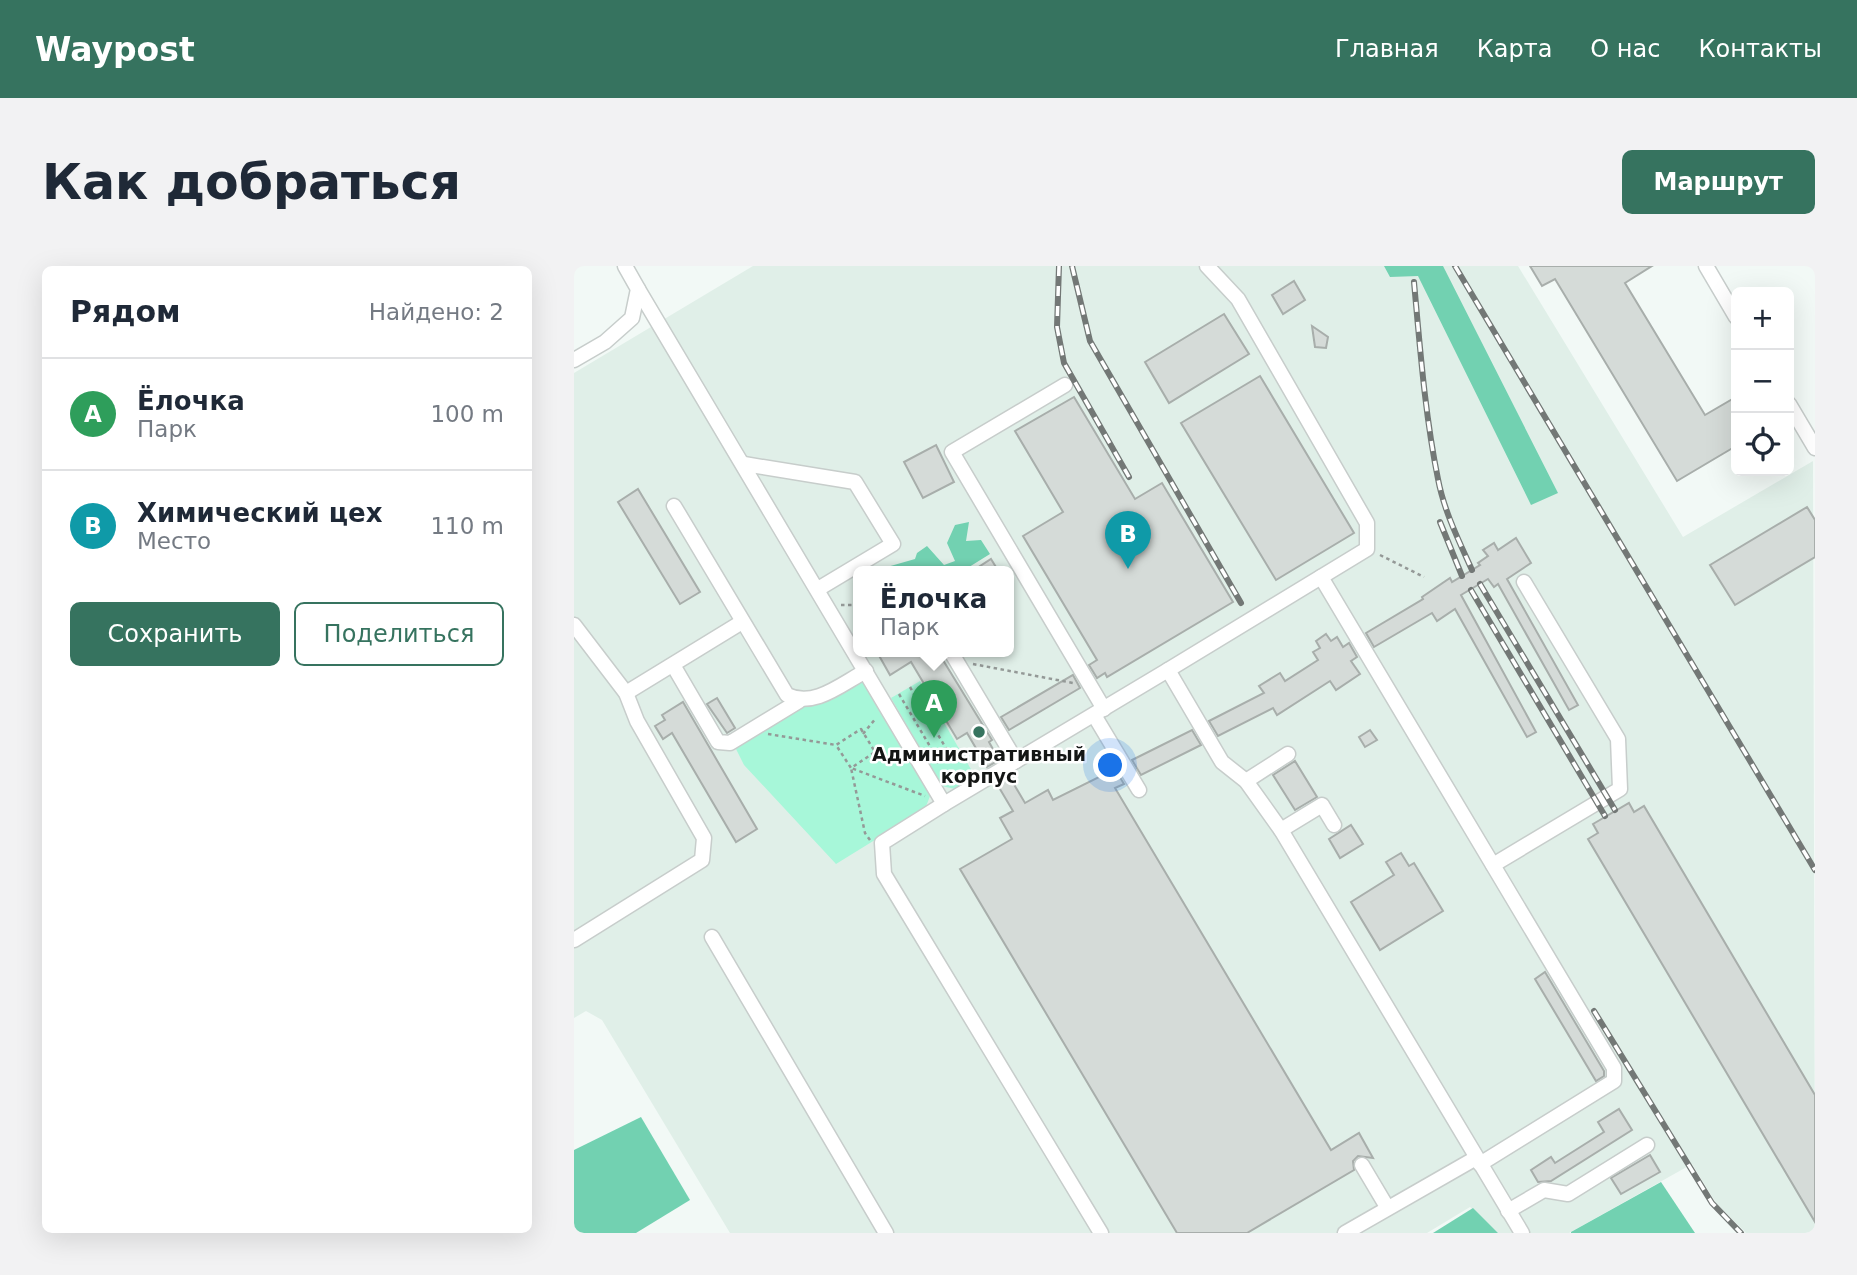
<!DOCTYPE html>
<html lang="ru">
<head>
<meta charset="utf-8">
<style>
  :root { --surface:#fff; --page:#f2f2f3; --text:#1f2937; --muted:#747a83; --line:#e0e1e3; --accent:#36735f }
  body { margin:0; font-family:"DejaVu Sans",sans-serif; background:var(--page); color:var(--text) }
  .controls { position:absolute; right:21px; top:21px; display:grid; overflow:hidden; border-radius:10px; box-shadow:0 7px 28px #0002 }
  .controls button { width:63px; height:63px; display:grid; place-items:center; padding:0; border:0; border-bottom:2px solid var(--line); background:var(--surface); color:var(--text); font:35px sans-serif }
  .you { position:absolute; left:537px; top:500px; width:24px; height:24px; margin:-18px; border:5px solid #fff; border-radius:50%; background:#1a73e8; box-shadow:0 0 0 10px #1a73e833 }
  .badge { display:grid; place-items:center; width:46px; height:46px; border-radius:50%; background:var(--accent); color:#fff; font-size:23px; font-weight:700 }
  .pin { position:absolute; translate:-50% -58px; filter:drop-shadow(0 2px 4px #0008) }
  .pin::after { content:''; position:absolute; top:37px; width:24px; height:21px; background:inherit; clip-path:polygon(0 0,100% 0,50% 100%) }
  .popup { position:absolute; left:279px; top:300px; width:161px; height:91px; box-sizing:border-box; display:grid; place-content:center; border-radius:10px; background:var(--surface); filter:drop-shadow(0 2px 5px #0005); font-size:23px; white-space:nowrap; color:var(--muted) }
  .popup b { font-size:26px; color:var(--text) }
  .popup::after { content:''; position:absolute; left:50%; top:100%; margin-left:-14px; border:14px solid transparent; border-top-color:var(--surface) }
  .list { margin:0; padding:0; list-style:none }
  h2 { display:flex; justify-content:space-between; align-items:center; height:91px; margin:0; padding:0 28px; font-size:30px }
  h2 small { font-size:23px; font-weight:400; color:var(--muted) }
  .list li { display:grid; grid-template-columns:46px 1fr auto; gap:21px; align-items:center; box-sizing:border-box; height:112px; padding:0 28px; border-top:2px solid var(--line) }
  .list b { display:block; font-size:26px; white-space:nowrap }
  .list p { margin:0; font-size:23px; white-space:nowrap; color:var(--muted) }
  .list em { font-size:23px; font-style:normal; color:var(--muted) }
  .actions { display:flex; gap:14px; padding:21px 28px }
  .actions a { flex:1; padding:16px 0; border:2px solid var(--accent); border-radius:10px; text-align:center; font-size:24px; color:var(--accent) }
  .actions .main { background:var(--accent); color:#fff }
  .icon { flex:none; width:38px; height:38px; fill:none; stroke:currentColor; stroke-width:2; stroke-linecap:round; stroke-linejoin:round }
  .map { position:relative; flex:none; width:1241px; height:967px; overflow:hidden; border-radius:10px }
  header { display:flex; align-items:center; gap:42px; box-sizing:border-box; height:98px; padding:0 35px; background:var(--accent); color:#fff }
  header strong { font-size:33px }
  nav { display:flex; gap:38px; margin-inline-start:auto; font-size:24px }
  .intro { display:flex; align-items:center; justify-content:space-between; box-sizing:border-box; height:168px; padding:0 42px }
  h1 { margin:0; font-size:49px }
  .button { padding:18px 32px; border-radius:10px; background:var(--accent); color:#fff; font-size:24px; font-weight:700 }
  main { display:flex; gap:42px; padding:0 42px }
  aside { flex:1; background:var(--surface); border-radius:10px; box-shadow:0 7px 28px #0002 }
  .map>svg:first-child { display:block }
  .built { fill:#e0efe8; fill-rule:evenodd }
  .green { fill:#a7f7d9 }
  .forest { fill:#72d1b1 }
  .building { fill:#d5dbd8; stroke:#a8aeab; stroke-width:2 }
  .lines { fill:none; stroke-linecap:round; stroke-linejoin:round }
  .minor-casing { stroke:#c7cdcb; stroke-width:17 }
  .path { stroke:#949997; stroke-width:2.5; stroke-dasharray:3.5 3.5; stroke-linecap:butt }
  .minor { stroke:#fff; stroke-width:14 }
  .rail-casing { stroke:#737876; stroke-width:6 }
  .rail { stroke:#fff; stroke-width:3.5; stroke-dasharray:10; stroke-linecap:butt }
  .poi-dot { fill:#36735f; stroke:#fff; stroke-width:2.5 }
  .labels { text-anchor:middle; stroke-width:5; stroke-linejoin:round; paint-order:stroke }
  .poi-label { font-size:19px; font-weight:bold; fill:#141615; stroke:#fff }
</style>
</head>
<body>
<header>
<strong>Waypost</strong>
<nav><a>Главная</a><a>Карта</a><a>О нас</a><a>Контакты</a></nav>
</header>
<div class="intro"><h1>Как добраться</h1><a class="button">Маршрут</a></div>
<main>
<aside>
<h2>Рядом<small>Найдено: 2</small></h2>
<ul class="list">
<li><span class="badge" style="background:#2e9e5b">A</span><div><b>Ёлочка</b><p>Парк</p></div><em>100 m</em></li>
<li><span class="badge" style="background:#0f9aa8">B</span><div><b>Химический цех</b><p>Место</p></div><em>110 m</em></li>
</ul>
<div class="actions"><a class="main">Сохранить</a><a>Поделиться</a></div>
</aside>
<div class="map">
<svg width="1241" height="967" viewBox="0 0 1241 967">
  <rect width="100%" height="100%" fill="#f2f9f6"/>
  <path class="built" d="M179,0H944L1109,271L1239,195L1241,967H1172L1142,937L1118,898L995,967H924L896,941L853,967H156L28,754L12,745L0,752V107ZM285,306H435V386H285Z"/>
  <g class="green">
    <path d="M290,410L358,525L351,543L262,598L170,499L160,479L219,443L231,440Z"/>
    <path d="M346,415L402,512L385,524L368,520L317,432Z"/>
  </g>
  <g class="forest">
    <path d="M810,0H869L984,227L957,239L844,10L816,11Z"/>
    <path d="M395,256L392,275L407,274L416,288L387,306H316L313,301L341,293L343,287L353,280L370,299L381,295L373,277L381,259Z"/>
    <path d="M67,851L116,934L62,967H0V884Z"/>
    <path d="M1087,916L1121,967H997V966Z"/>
    <path d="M899,942L924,967H859Z"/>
  </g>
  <g class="building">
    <path d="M956,0H1078L1051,17L1131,149L1162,131V180L1103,215L981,13L968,20Z"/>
    <path d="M720,15L731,34L709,48L698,29Z"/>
    <path d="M650,48L675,88L595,137L571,96Z"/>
    <path d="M738,60L754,71L752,82L741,81Z"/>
    <path d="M686,110L780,267L702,314L607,157Z"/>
    <path d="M500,131L561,233L588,217L659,336L533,411L531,407L523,412L515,399L523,394L449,270L489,246L441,165Z"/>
    <path d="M362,179L380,216L349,232L330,196Z"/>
    <path d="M64,223L126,326L106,338L44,236Z"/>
    <path d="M1233,241L1241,254V291L1161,339L1136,299Z"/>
    <path d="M942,272L957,297L933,313L1004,439L995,444L924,318L920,321L914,313L887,329L962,466L953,471L881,343L863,355L858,347L800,381L792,367L849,333L848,331L876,312L878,316L906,299L904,297L914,290L909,284L920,277L924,284Z"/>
    <path d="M417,293L425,306H397Z"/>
    <path d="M752,368L757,375L763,371L769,381L775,377L783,391L777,395L786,408L762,424L756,415L703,449L699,442L644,470L635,455L690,427L685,420L706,407L711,415L744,394L739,386L746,382L742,375Z"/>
    <path d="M303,386H364L418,474L415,476L425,494L413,501L393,467L383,473L337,396L316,409Z"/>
    <path d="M499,409L506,422L435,464L427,451Z"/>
    <path d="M143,432L161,462L153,467L133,438Z"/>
    <path d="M109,436L183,563L162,576L98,467L89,473L81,460L91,454L88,449Z"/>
    <path d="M618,464L627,479L567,509L558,494Z"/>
    <path d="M796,464L803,474L791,481L785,471Z"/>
    <path d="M721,495L743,531L721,544L699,509Z"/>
    <path d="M541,503L550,518L541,522L757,884L785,867L799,892L784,890L779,895L780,904L673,967H603L386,603L438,573L426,552L439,545L423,518L435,510L451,537L474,524L479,534Z"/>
    <path d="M1055,537L1060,546L1070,540L1241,829V956L1014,573L1024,567L1019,558Z"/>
    <path d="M777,559L789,578L766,592L755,573Z"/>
    <path d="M827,587L835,600L840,597L869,645L806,684L777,636L820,609L812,596Z"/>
    <path d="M971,706L1030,805V810L1022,815L961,713Z"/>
    <path d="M1045,843L1058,864L977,915L964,916L957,904L977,891L981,897L1030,866L1024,856Z"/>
    <path d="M1076,889L1086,906L1047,928L1037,912Z"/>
  </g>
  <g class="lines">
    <defs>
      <g id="minor">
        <path d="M1132,0L1162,51"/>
        <path d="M64,23L370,538L594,404L648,496L672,515L707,564L948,967"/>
        <path d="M0,94L31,76L58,52L64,23L51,0"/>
        <path d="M491,119L378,186L530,443"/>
        <path d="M1215,138L1241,182"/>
        <path d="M170,198L281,216L319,278L244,323"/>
        <path d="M100,240L213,429C241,442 267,418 292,405"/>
        <path d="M747,311L1040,802V815L906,898"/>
        <path d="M0,359L52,427L63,455L130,572L128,594L0,674"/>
        <path d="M377,386L442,495"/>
        <path d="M99,399L144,476L156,477L225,435"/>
        <path d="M594,404L793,283V257L664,33L633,0"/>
        <path d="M52,427L168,356"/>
        <path d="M520,449L565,524"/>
        <path d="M672,515L714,488"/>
        <path d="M370,538L308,577L310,608L527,967"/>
        <path d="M707,564L748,539L760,559"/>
        <path d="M919,599L1046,523L1044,473L950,316"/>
        <path d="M138,671L312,967"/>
        <path d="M788,899L813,941"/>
        <path d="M934,945L970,924L994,928L1073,879"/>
        <path d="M771,967L902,892"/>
      </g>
    </defs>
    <use href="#minor" class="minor-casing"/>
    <g class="path">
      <path d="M806,289L850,311"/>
      <path d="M267,339H281"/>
      <path d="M399,398L499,417"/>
      <path d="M336,421L376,489L362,497"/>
      <path d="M325,428L364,494"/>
      <path d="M287,463L301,486L277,502L262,479Z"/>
      <path d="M194,468L262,479"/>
      <path d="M289,468L302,452"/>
      <path d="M296,574L291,567L277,502L351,530"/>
    </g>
    <use href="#minor" class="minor"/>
    <defs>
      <g id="rail">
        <path d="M485,0L483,61L490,97L555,211"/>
        <path d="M498,0L516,75L667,337"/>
        <path d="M881,0L1241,604"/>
        <path d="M840,16C846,82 851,149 864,213C870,245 885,275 898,304"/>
        <path d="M866,256L888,310"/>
        <path d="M906,318L1041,544"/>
        <path d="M897,324L1031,550"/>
        <path d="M1020,745L1138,937L1167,967"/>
      </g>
    </defs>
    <use href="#rail" class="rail-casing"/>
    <use href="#rail" class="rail"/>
  </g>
  <circle class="poi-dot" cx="405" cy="466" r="7"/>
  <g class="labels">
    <g class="poi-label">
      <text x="405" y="495">Административный<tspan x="405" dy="22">корпус</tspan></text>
    </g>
  </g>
</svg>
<div class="controls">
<button>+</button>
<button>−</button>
<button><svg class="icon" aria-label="locate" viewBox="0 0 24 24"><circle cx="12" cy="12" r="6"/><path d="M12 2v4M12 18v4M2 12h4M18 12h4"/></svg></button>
</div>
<div class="you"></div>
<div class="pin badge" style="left:360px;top:472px;background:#2e9e5b">A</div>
<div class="popup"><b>Ёлочка</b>Парк</div>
<div class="pin badge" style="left:554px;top:303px;background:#0f9aa8">B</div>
</div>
</main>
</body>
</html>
